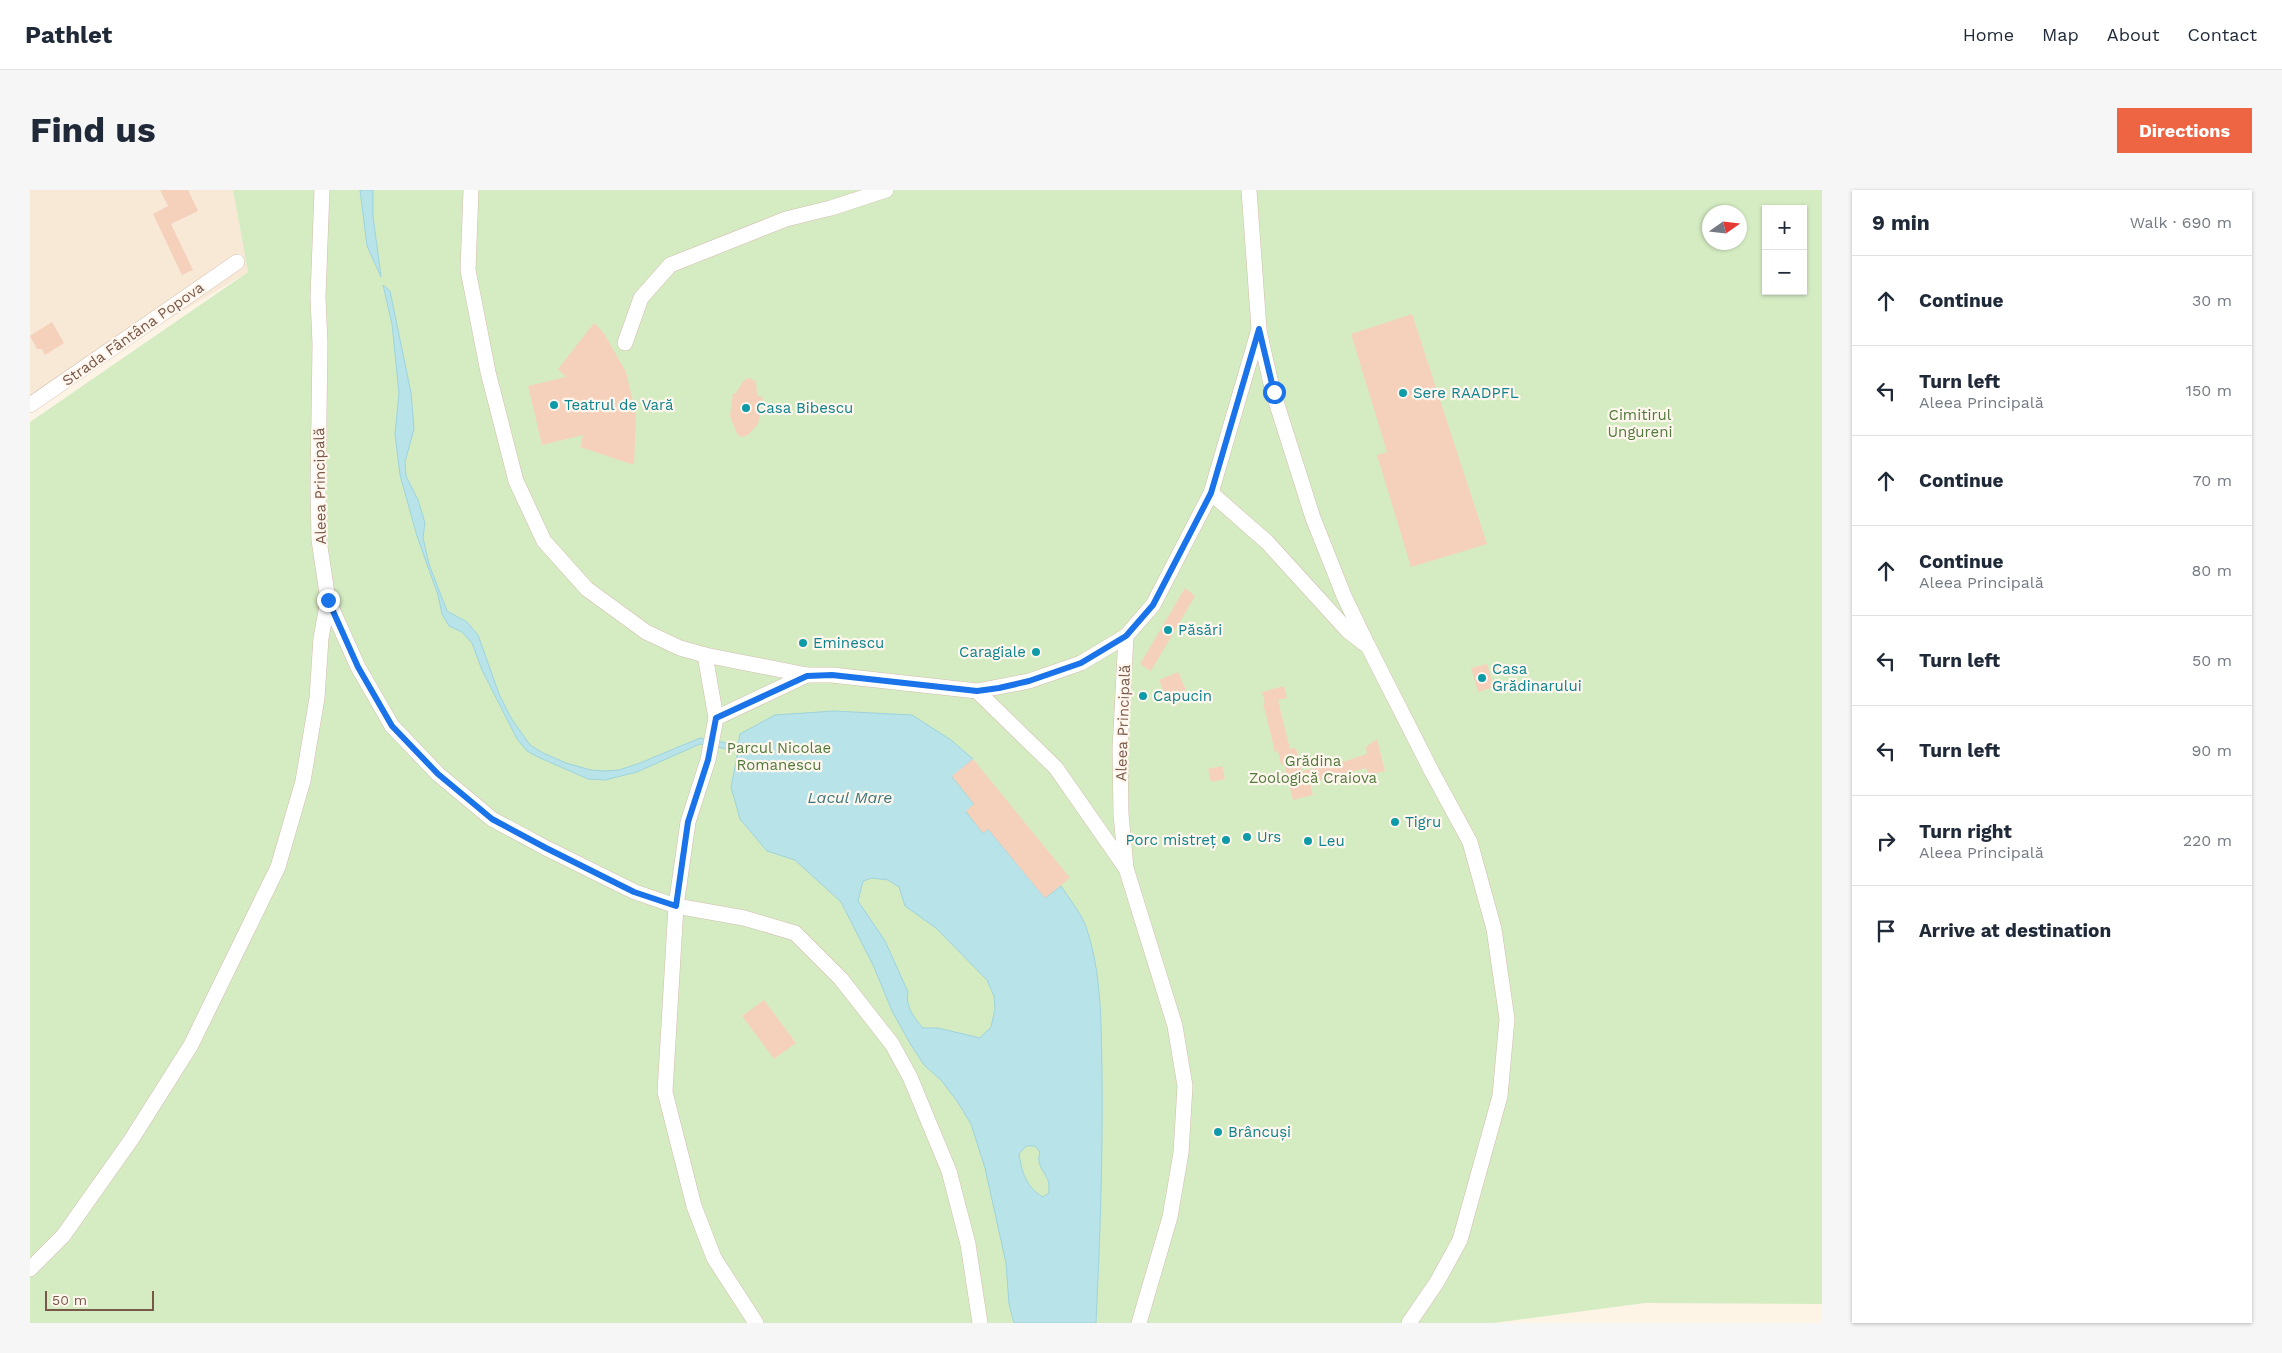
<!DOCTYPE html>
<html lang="en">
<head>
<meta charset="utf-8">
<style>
  :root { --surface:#fff; --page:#f6f6f7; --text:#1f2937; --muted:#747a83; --line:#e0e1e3; --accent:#ee6544 }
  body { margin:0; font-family:"Work Sans",sans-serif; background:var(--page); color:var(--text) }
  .controls { position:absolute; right:15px; top:15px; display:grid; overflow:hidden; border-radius:0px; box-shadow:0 1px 4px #0004 }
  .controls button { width:45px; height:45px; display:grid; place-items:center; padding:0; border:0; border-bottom:1px solid var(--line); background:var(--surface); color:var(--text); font:25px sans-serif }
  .compass { position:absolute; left:1672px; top:15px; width:45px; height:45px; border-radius:50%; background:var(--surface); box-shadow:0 1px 4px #0004; rotate:76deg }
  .scale { position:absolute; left:15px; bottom:12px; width:109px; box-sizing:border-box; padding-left:5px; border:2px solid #785849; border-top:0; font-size:14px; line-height:18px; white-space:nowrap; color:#785849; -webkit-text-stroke:4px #fff7ed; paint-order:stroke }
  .stop { position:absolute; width:15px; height:15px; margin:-11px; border:4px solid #1a73e8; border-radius:50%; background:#fff }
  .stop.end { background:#1a73e8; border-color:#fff; box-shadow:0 1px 5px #0008 }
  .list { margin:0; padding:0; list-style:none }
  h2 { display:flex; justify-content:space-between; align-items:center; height:65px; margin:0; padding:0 20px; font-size:21px }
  h2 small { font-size:16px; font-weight:400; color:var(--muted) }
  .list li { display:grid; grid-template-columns:32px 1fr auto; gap:15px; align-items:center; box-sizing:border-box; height:90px; padding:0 20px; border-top:1px solid var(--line) }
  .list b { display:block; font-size:19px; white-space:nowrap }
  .list p { margin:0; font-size:16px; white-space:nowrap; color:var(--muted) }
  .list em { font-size:16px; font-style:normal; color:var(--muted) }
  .icon { flex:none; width:28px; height:28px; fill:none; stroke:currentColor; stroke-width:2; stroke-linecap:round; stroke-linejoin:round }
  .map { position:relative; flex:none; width:1792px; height:1133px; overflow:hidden; border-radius:0px }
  header { display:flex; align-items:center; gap:30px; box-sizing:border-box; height:70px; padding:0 25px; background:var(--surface); border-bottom:1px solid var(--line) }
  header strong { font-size:24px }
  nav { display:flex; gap:28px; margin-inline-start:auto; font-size:18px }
  .intro { display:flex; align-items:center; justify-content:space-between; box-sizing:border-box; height:120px; padding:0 30px }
  h1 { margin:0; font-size:35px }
  .button { padding:12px 22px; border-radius:0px; background:var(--accent); color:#fff; font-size:18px; font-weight:700 }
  main { display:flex; gap:30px; padding:0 30px }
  aside { flex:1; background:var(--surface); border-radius:0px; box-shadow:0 1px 4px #0004 }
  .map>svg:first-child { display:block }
  .residential { fill:#f8e8d6 }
  .green { fill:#d5ecc3; fill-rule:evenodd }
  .water { fill:#b8e3e9; stroke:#9ed3db; fill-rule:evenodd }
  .building { fill:#f5d1bc }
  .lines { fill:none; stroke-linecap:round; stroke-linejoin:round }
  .minor-casing { stroke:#d2bdad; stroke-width:16 }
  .minor { stroke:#fff; stroke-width:15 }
  .route { stroke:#1a73e8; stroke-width:6 }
  .culture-dot { fill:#0f9aa8; stroke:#fff7ed; stroke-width:2 }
  .labels { text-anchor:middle; stroke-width:4.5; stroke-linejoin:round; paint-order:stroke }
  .street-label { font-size:15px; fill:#785849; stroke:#fff7ed }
  .culture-label { font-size:15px; fill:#0d838f; stroke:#fff7ed; text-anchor:start }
  .park-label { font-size:15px; fill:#51793d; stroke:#fff7ed }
  .water-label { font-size:16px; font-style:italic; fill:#3b767e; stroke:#fff7ed }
</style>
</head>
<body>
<header>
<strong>Pathlet</strong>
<nav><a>Home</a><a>Map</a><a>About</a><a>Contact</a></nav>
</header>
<div class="intro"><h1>Find us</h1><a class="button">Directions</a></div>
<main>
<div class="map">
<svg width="1792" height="1133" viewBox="0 0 1792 1133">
  <rect width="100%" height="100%" fill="#fdf4e6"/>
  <path class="residential" d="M0,0H203L218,82L0,212Z"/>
  <path class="green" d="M203,0H1792V1114L1615,1113L1463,1133H0V232L218,82ZM1736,19H1773V101H1736ZM1680,22H1710V52H1680Z"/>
  <g class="water">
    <path d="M330,0H343V26L351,87L337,56Z"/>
    <path d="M353,95L360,101L381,203L384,239L375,272L376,286L388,310L395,333L393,348L399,374L417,421L437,432L448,445L469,504L481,528L500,555L513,563L536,573L561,580L575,581L589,580L610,573L670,548L708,555L710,544L745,525L804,521L882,525L921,550L943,569L922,587L944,614L936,622L953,643L958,639L1015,708L1031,696C1039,708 1049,721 1055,734C1072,781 1071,833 1072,882C1073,965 1070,1049 1066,1133H984L979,1114L976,1073L955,978L941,934L927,911L911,890L894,875L881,855L862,821L844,777L811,712L765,670L737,661L710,629L701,597L708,561L670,554L607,582L575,590L558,589L508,567L497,561L487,549L452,480L442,453L432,442L419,436L412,424L408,405L387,346L370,285L365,244L369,203L362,134ZM842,688L858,690L869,697L875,716L906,738L957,790L964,806L965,819L961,837L950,848L908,838H893C884,828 875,816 878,802L855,751L828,711L833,691ZM996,956H1005L1010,962C1006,975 1013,979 1018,990C1019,993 1019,999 1019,1003L1013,1007C996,997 992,983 989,964Z"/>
  </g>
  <g class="building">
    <path d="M130,0H158L168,21L141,34L163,80L152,85L123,24L138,16Z"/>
    <path d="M1382,124L1457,354L1381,377L1347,265L1357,262L1321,144Z"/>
    <path d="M22,132L34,153L15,165L12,159H7L0,146Z"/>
    <path d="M564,133L573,142L596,182L606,224L604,275L550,257L553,245L512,255L498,196L536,187L528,179Z"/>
    <path d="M720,188L726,192L727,206L733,207L728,234L717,246L711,247L707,244L700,226L703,203H706L714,190Z"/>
    <path d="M1155,398L1165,406L1121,481L1110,474Z"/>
    <path d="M1457,474L1464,497L1448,502L1441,478Z"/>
    <path d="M1148,482L1156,500L1136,508L1129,490Z"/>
    <path d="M1254,496L1257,508L1248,510L1260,559L1266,558L1272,581L1309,573L1337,564L1336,557L1347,549L1355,581L1338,585L1336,578L1280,593L1283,605L1263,610L1254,574L1251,575L1248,561L1245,562L1233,513H1235L1232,502Z"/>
    <path d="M943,569L1040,688L1015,708L958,639L953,643L936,621L944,614L922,586Z"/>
    <path d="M1192,576L1195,589L1181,592L1178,579Z"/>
    <path d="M734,810L766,853L744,869L712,826Z"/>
  </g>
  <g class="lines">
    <defs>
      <g id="minor">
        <path d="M292,0L288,107L290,154L288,298L289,350L298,410L328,477L362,536L408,584L462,629L516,658L605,702L646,716L714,728L765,743L811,789L862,854L880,887L919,981L938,1054L950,1133"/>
        <path d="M441,0L438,80L458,182L486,291L514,351L557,399L616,442L650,458L675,465L777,485H802L947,501L1026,578L1095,677"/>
        <path d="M1229,141L1243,202L1283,328L1314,406L1338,456L1402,582L1440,652L1464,739L1477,829L1470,906L1430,1050L1407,1092L1379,1133"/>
        <path d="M595,153L611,108L640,75L756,29L801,18L856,0"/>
        <path d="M0,215L207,72"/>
        <path d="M1181,303L1237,352L1318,441L1335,454"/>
        <path d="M675,465L686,528L678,570L658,632L646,716L635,902L664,1016L684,1068L726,1133"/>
        <path d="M947,501L999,491L1051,473L1096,446"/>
        <path d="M686,528L777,485"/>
        <path d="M0,1079L33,1046L101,950L161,855L248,677L273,591L287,508L291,448L298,410"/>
        <path d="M1109,1133L1140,1027L1151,963L1155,896L1145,836L1096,678L1091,624L1090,559L1096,446L1123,415L1181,303L1229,139L1219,0"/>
      </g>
    </defs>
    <use href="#minor" class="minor-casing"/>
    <use href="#minor" class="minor"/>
  </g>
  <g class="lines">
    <path class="route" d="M298,410L328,477L362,536L408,584L462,629L516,658L604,702L646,716L658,632L678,570L686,528L777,486L802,485L947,501L969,498L999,491L1051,473L1096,446L1123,415L1181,303L1229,139L1244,202"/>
  </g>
  <g class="culture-dot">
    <circle cx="1373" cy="203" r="5"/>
    <circle cx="524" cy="215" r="5"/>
    <circle cx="716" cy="218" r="5"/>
    <circle cx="1138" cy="440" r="5"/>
    <circle cx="773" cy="453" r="5"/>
    <circle cx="1006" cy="462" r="5"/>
    <circle cx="1452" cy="488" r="5"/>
    <circle cx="1113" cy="506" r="5"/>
    <circle cx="1365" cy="632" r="5"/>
    <circle cx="1217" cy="647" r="5"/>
    <circle cx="1196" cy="650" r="5"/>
    <circle cx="1278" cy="651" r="5"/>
    <circle cx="1188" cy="942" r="5"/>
  </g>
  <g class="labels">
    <g class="street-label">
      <text transform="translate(103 144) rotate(-35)" y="5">Strada Fântâna Popova</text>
      <text transform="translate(290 296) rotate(-91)" y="5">Aleea Principală</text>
      <text transform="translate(1093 533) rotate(-88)" y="5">Aleea Principală</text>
    </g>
    <g class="culture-label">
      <text x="1383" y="208">Sere RAADPFL</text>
      <text x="534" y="220">Teatrul de Vară</text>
      <text x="726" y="223">Casa Bibescu</text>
      <text x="1148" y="445">Păsări</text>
      <text x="783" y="458">Eminescu</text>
      <text x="996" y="467" text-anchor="end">Caragiale</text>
      <text x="1462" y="484">Casa<tspan x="1462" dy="17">Grădinarului</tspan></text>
      <text x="1123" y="511">Capucin</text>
      <text x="1375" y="637">Tigru</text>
      <text x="1227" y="652">Urs</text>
      <text x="1186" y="655" text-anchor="end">Porc mistreț</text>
      <text x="1288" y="656">Leu</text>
      <text x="1198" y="947">Brâncuși</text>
    </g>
    <g class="park-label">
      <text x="1610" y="230">Cimitirul<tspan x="1610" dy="17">Ungureni</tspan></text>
      <text x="749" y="563">Parcul Nicolae<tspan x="749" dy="17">Romanescu</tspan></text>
      <text x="1283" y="576">Grădina<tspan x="1283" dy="17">Zoologică Craiova</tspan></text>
    </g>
    <g class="water-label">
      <text x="820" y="613">Lacul Mare</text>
    </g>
  </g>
</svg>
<div class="controls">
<button>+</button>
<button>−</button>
</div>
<svg class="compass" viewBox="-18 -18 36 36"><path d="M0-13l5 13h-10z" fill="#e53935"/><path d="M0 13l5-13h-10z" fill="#747a83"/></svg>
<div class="scale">50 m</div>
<div class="stop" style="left:1244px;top:202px"></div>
<div class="stop end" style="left:298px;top:410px"></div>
</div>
<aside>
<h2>9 min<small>Walk · 690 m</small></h2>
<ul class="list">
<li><svg class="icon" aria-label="ahead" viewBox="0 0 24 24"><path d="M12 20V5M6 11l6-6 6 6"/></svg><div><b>Continue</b></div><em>30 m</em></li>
<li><svg class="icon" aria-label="left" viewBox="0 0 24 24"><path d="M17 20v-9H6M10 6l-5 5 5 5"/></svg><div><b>Turn left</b><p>Aleea Principală</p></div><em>150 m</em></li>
<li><svg class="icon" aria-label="ahead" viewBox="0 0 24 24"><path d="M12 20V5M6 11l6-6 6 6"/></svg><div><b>Continue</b></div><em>70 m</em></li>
<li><svg class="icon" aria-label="ahead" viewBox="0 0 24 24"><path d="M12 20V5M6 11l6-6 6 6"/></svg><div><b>Continue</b><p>Aleea Principală</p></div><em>80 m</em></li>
<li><svg class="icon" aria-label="left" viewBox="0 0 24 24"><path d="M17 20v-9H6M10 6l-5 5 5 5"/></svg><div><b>Turn left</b></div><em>50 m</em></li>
<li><svg class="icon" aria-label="left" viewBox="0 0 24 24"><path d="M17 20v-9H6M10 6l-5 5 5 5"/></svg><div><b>Turn left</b></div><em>90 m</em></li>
<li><svg class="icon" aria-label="right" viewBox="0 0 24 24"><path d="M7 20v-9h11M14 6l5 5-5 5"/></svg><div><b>Turn right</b><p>Aleea Principală</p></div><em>220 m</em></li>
<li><svg class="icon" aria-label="arrive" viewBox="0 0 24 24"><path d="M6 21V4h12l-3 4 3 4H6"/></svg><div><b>Arrive at destination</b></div></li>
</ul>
</aside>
</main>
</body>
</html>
